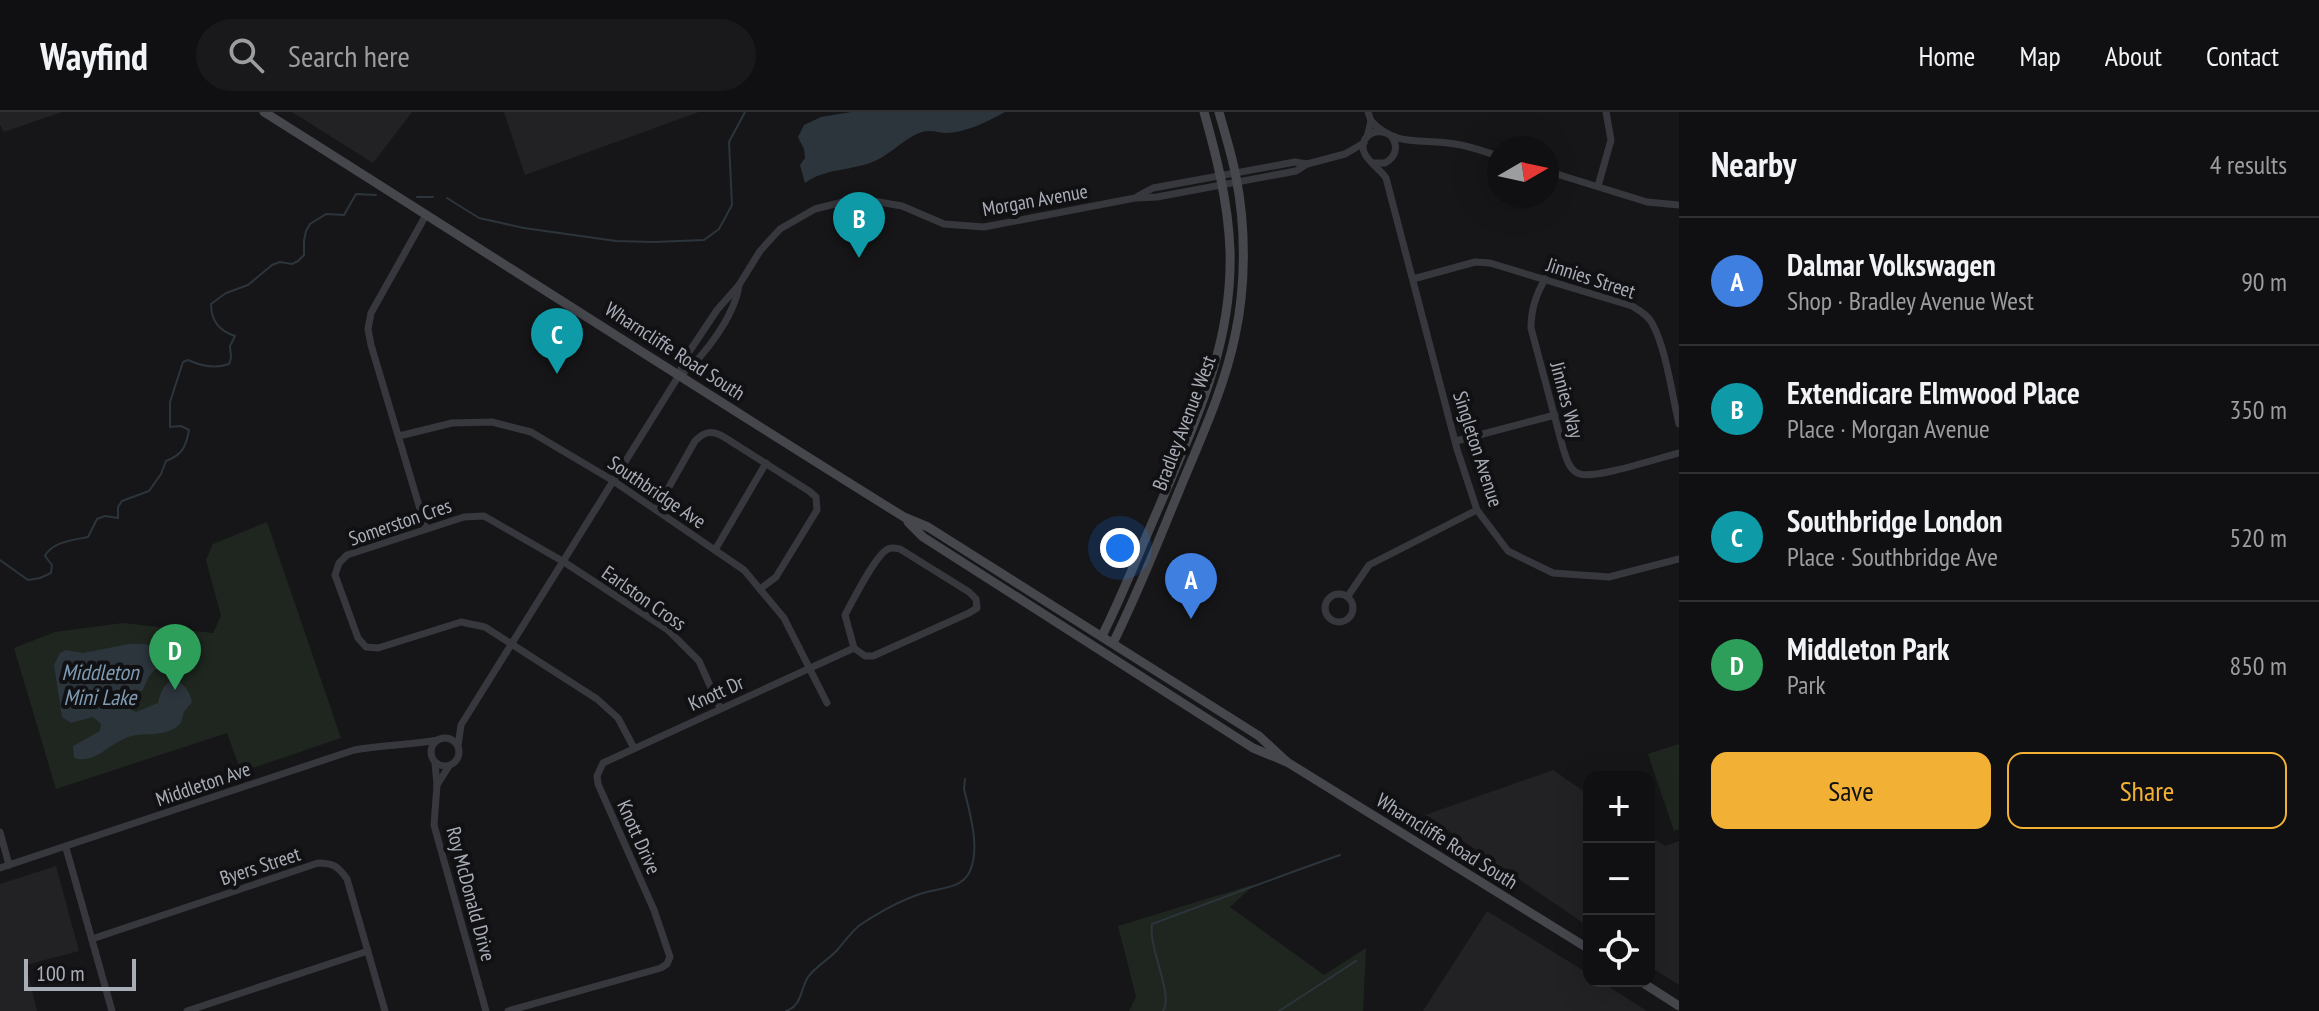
<!DOCTYPE html>
<html lang="en">
<head>
<meta charset="utf-8">
<style>
  :root { --surface:#101012; --page:#19191b; --text:#f1f3f6; --muted:#9c9d9f; --line:#303032; --accent:#f2b134 }
  body { margin:0; font-family:"PT Sans Narrow",sans-serif; background:var(--page); color:var(--text) }
  .controls { position:absolute; right:24px; bottom:24px; display:grid; overflow:hidden; border-radius:16px; box-shadow:0 8px 32px #0002 }
  .controls button { width:72px; height:72px; display:grid; place-items:center; padding:0; border:0; border-bottom:2px solid var(--line); background:var(--surface); color:var(--text); font:40px sans-serif }
  .compass { position:absolute; left:1487px; top:24px; width:72px; height:72px; border-radius:50%; background:var(--surface); box-shadow:0 8px 32px #0002; rotate:81deg }
  .scale { position:absolute; left:24px; bottom:20px; width:112px; box-sizing:border-box; padding-left:8px; border:4px solid #a8adb8; border-top:0; font-size:22px; line-height:28px; white-space:nowrap; color:#a8adb8; -webkit-text-stroke:6px #111113; paint-order:stroke }
  .you { position:absolute; left:1120px; top:436px; width:28px; height:28px; margin:-20px; border:6px solid #fff; border-radius:50%; background:#1a73e8; box-shadow:0 0 0 12px #1a73e833 }
  .badge { display:grid; place-items:center; width:52px; height:52px; border-radius:50%; background:var(--accent); color:#fff; font-size:26px; font-weight:700 }
  .pin { position:absolute; translate:-50% -66px; filter:drop-shadow(0 2px 4px #0008) }
  .pin::after { content:''; position:absolute; top:42px; width:28px; height:24px; background:inherit; clip-path:polygon(0 0,100% 0,50% 100%) }
  .list { margin:0; padding:0; list-style:none }
  h2 { display:flex; justify-content:space-between; align-items:center; height:104px; margin:0; padding:0 32px; font-size:34px }
  h2 small { font-size:26px; font-weight:400; color:var(--muted) }
  .list li { display:grid; grid-template-columns:52px 1fr auto; gap:24px; align-items:center; box-sizing:border-box; height:128px; padding:0 32px; border-top:2px solid var(--line) }
  .list b { display:block; font-size:30px; white-space:nowrap }
  .list p { margin:0; font-size:26px; white-space:nowrap; color:var(--muted) }
  .list em { font-size:26px; font-style:normal; color:var(--muted) }
  .actions { display:flex; gap:16px; padding:24px 32px }
  .actions a { flex:1; padding:18px 0; border:2px solid var(--accent); border-radius:16px; text-align:center; font-size:28px; color:var(--accent) }
  .actions .main { background:var(--accent); color:#111 }
  .icon { flex:none; width:44px; height:44px; fill:none; stroke:currentColor; stroke-width:2; stroke-linecap:round; stroke-linejoin:round }
  .map { position:relative; flex:none; width:1679px; height:899px; overflow:hidden }
  header { display:flex; align-items:center; gap:48px; box-sizing:border-box; height:112px; padding:0 40px; background:var(--surface); border-bottom:2px solid var(--line) }
  header strong { font-size:38px }
  nav { display:flex; gap:44px; margin-inline-start:auto; font-size:28px }
  .search { width:560px; height:72px; background:var(--page); display:flex; align-items:center; gap:20px; box-sizing:border-box; padding:0 28px; border-radius:44px; color:var(--muted); font-size:30px }
  main { display:flex }
  aside { flex:1; background:var(--surface) }
  .map>svg:first-child { display:block }
  .built { fill:#222225 }
  .green { fill:#1e261f }
  .water { fill:#2c353c }
  .lines { fill:none; stroke-linecap:round; stroke-linejoin:round }
  .stream { stroke:#2c353c; stroke-width:2 }
  .street { stroke:#37383d; stroke-width:7 }
  .secondary { stroke:#45474d; stroke-width:9 }
  .labels { text-anchor:middle; stroke-width:8; stroke-linejoin:round; paint-order:stroke }
  .street-label { font-size:20px; fill:#a8adb8; stroke:#111113 }
  .water-label { font-size:22px; font-style:italic; fill:#7f9bb3; stroke:#111113 }
</style>
</head>
<body>
<header>
<strong>Wayfind</strong>
<div class="search"><svg class="icon" aria-label="search" viewBox="0 0 24 24"><circle cx="10" cy="10" r="6"/><path d="M15 15l6 6"/></svg>Search here</div>
<nav><a>Home</a><a>Map</a><a>About</a><a>Contact</a></nav>
</header>
<main>
<div class="map">
<svg width="1679" height="899" viewBox="0 0 1679 899">
  <rect width="100%" height="100%" fill="#161618"/>
  <g class="built">
    <path d="M0,0H62L4,20L0,13Z"/>
    <path d="M292,0H412L373,51Z"/>
    <path d="M504,0H699L525,63Z"/>
    <path d="M1553,658L1589,683V815L1425,703Z"/>
    <path d="M1649,723L1665,734L1679,729V873L1649,854Z"/>
    <path d="M56,754L79,839L26,853L37,899H0V772Z"/>
    <path d="M1487,799L1589,862V869H1600L1647,899H1423Z"/>
  </g>
  <g class="green">
    <path d="M267,410L341,626L241,660L227,621L56,677L14,536L55,520L123,511L213,521L221,504L206,448L213,432Z"/>
    <path d="M1679,632V717L1674,719L1648,642Z"/>
    <path d="M1255,772L1230,795L1324,863L1366,836L1363,899H1129L1136,885L1118,814Z"/>
  </g>
  <g class="water">
    <path d="M851,0H1005C987,10 967,20 947,21C938,21 932,17 922,20C906,25 892,41 875,49C852,59 825,56 805,71L800,53L805,46L804,37L798,25L804,13L821,5Z"/>
    <path d="M129,532H145L172,541L171,549C154,557 150,559 143,578C133,583 129,585 130,597L136,600L158,591C161,580 163,571 175,567C184,571 190,580 192,590C191,592 184,599 184,600C181,608 183,611 175,616C159,626 142,619 126,626C108,633 95,652 74,646L73,634L100,619L101,612L93,605L71,611L62,605L54,553L60,541L66,538L83,541Z"/>
  </g>
  <g class="lines">
    <g class="stream">
      <path d="M417,85H433"/>
      <path d="M447,86L479,106L524,116L616,129L654,130L704,128L719,117L732,93L729,30L745,0"/>
      <path d="M0,448L28,468L40,466L51,461L52,453L45,444C52,430 73,428 88,425L97,407L105,404L118,406V395L122,389L149,379L161,362L166,349C182,343 186,335 189,318L181,314L170,315V290L183,250L188,248C201,254 215,257 229,252L231,246L230,234L235,224C219,219 211,209 211,192L226,181L248,173L272,153L280,150L292,152L298,149L304,143V129L306,119L310,112L326,102L344,103L356,82L376,83"/>
      <path d="M786,899C802,894 800,878 808,865C817,853 830,847 839,836C846,828 851,820 860,813C878,801 899,789 920,782C935,776 960,778 969,761C981,738 970,701 964,677L965,667"/>
      <path d="M1163,899C1174,883 1148,836 1152,812C1214,789 1277,765 1340,743"/>
      <path d="M1279,899L1356,849"/>
    </g>
    <g class="street">
      <path d="M1371,9C1396,36 1423,26 1455,32C1470,34 1485,40 1499,44"/>
      <path d="M1383,20C1376,19 1370,20 1365,27C1356,43 1378,54 1386,66L1457,337L1477,398L1508,439L1553,461L1609,465L1679,447"/>
      <path d="M1367,25L1371,9L1368,0"/>
      <path d="M1373,51H1385C1396,45 1399,34 1391,24"/>
      <path d="M1547,59L1647,90L1679,93"/>
      <path d="M1598,74L1611,28L1606,0"/>
      <path d="M1138,84L1153,76L1295,50L1307,52"/>
      <path d="M1413,167L1475,150L1490,151L1632,194C1640,199 1648,203 1652,211C1666,236 1672,283 1679,312"/>
      <path d="M1545,167C1536,183 1531,197 1531,216L1563,336C1566,345 1569,359 1580,362C1596,367 1659,346 1679,341"/>
      <path d="M681,263C705,244 735,203 739,173"/>
      <path d="M399,324L452,311L492,310L531,320L612,368L744,458L784,506L827,591"/>
      <path d="M1456,329L1555,303"/>
      <path d="M656,398L695,329C705,319 712,318 724,325L809,379L816,385L817,398L776,465L760,477"/>
      <path d="M426,417L371,233L368,217L371,201L426,103"/>
      <path d="M715,438L766,351"/>
      <circle cx="1339" cy="496" r="14"/>
      <path d="M1348,484L1369,453L1477,398"/>
      <circle cx="445" cy="640" r="14"/>
      <path d="M458,634L461,613L678,265L685,246L717,198L739,173L760,139L780,117L815,97L843,90L873,89L902,94L944,112L984,115L1135,86L1157,85L1296,59L1307,52L1345,42L1364,31"/>
      <path d="M634,636L618,606L597,587L485,515L461,510L378,536L366,535L358,526L335,463L339,451L347,443L464,405L484,404L564,450L668,518L699,549L720,596"/>
      <path d="M435,651L437,673L434,713L486,899"/>
      <path d="M437,673L449,654"/>
      <path d="M0,720L9,753"/>
      <path d="M66,736L112,899"/>
      <path d="M0,756L354,638C382,633 410,633 438,628"/>
      <path d="M92,827L318,751C333,751 338,754 347,767L385,899"/>
      <path d="M187,899L368,839"/>
      <path d="M508,899L661,856L667,852L670,845L654,798L598,672L597,664L603,651L854,536L865,544H873L969,501L977,496L976,487L969,480L900,437C895,436 892,435 888,437C876,442 852,490 845,503L854,536"/>
    </g>
    <g class="secondary">
      <path d="M264,0C478,135 690,272 904,405L928,415L1259,624L1287,650"/>
      <path d="M908,410L923,425L1253,636L1287,650L1589,837"/>
      <path d="M1102,524C1123,482 1140,438 1159,395C1195,310 1233,233 1230,138C1228,90 1217,46 1204,0"/>
      <path d="M1113,531C1138,481 1158,430 1179,379C1200,328 1224,277 1235,224C1246,174 1246,115 1236,65C1232,43 1225,22 1219,0"/>
      <path d="M1640,869L1679,894"/>
    </g>
  </g>
  <g class="labels">
    <g class="street-label">
      <text transform="translate(1035 88) rotate(-10)" y="7">Morgan Avenue</text>
      <text transform="translate(1591 166) rotate(18)" y="7">Jinnies Street</text>
      <text transform="translate(675 239) rotate(33)" y="7">Wharncliffe Road South</text>
      <text transform="translate(1567 288) rotate(75)" y="7">Jinnies Way</text>
      <text transform="translate(1184 311) rotate(-69)" y="7">Bradley Avenue West</text>
      <text transform="translate(1478 337) rotate(72)" y="7">Singleton Avenue</text>
      <text transform="translate(657 380) rotate(34)" y="7">Southbridge Ave</text>
      <text transform="translate(400 410) rotate(-19)" y="7">Somerston Cres</text>
      <text transform="translate(644 486) rotate(35)" y="7">Earlston Cross</text>
      <text transform="translate(716 581) rotate(-24)" y="7">Knott Dr</text>
      <text transform="translate(203 672) rotate(-19)" y="7">Middleton Ave</text>
      <text transform="translate(639 725) rotate(66)" y="7">Knott Drive</text>
      <text transform="translate(1447 729) rotate(32)" y="7">Wharncliffe Road South</text>
      <text transform="translate(260 754) rotate(-18)" y="7">Byers Street</text>
      <text transform="translate(471 782) rotate(75)" y="7">Roy McDonald Drive</text>
    </g>
    <g class="water-label">
      <text x="100" y="568">Middleton<tspan x="100" dy="25">Mini Lake</tspan></text>
    </g>
  </g>
</svg>
<div class="controls">
<button>+</button>
<button>−</button>
<button><svg class="icon" aria-label="locate" viewBox="0 0 24 24"><circle cx="12" cy="12" r="6"/><path d="M12 2v4M12 18v4M2 12h4M18 12h4"/></svg></button>
</div>
<svg class="compass" viewBox="-18 -18 36 36"><path d="M0-13l5 13h-10z" fill="#e53935"/><path d="M0 13l5-13h-10z" fill="#9c9d9f"/></svg>
<div class="scale">100 m</div>
<div class="you"></div>
<div class="pin badge" style="left:1191px;top:507px;background:#3f7fe0">A</div>
<div class="pin badge" style="left:859px;top:146px;background:#0f9aa8">B</div>
<div class="pin badge" style="left:557px;top:262px;background:#0f9aa8">C</div>
<div class="pin badge" style="left:175px;top:578px;background:#2e9e5b">D</div>
</div>
<aside>
<h2>Nearby<small>4 results</small></h2>
<ul class="list">
<li><span class="badge" style="background:#3f7fe0">A</span><div><b>Dalmar Volkswagen</b><p>Shop · Bradley Avenue West</p></div><em>90 m</em></li>
<li><span class="badge" style="background:#0f9aa8">B</span><div><b>Extendicare Elmwood Place</b><p>Place · Morgan Avenue</p></div><em>350 m</em></li>
<li><span class="badge" style="background:#0f9aa8">C</span><div><b>Southbridge London</b><p>Place · Southbridge Ave</p></div><em>520 m</em></li>
<li><span class="badge" style="background:#2e9e5b">D</span><div><b>Middleton Park</b><p>Park</p></div><em>850 m</em></li>
</ul>
<div class="actions"><a class="main">Save</a><a>Share</a></div>
</aside>
</main>
</body>
</html>
